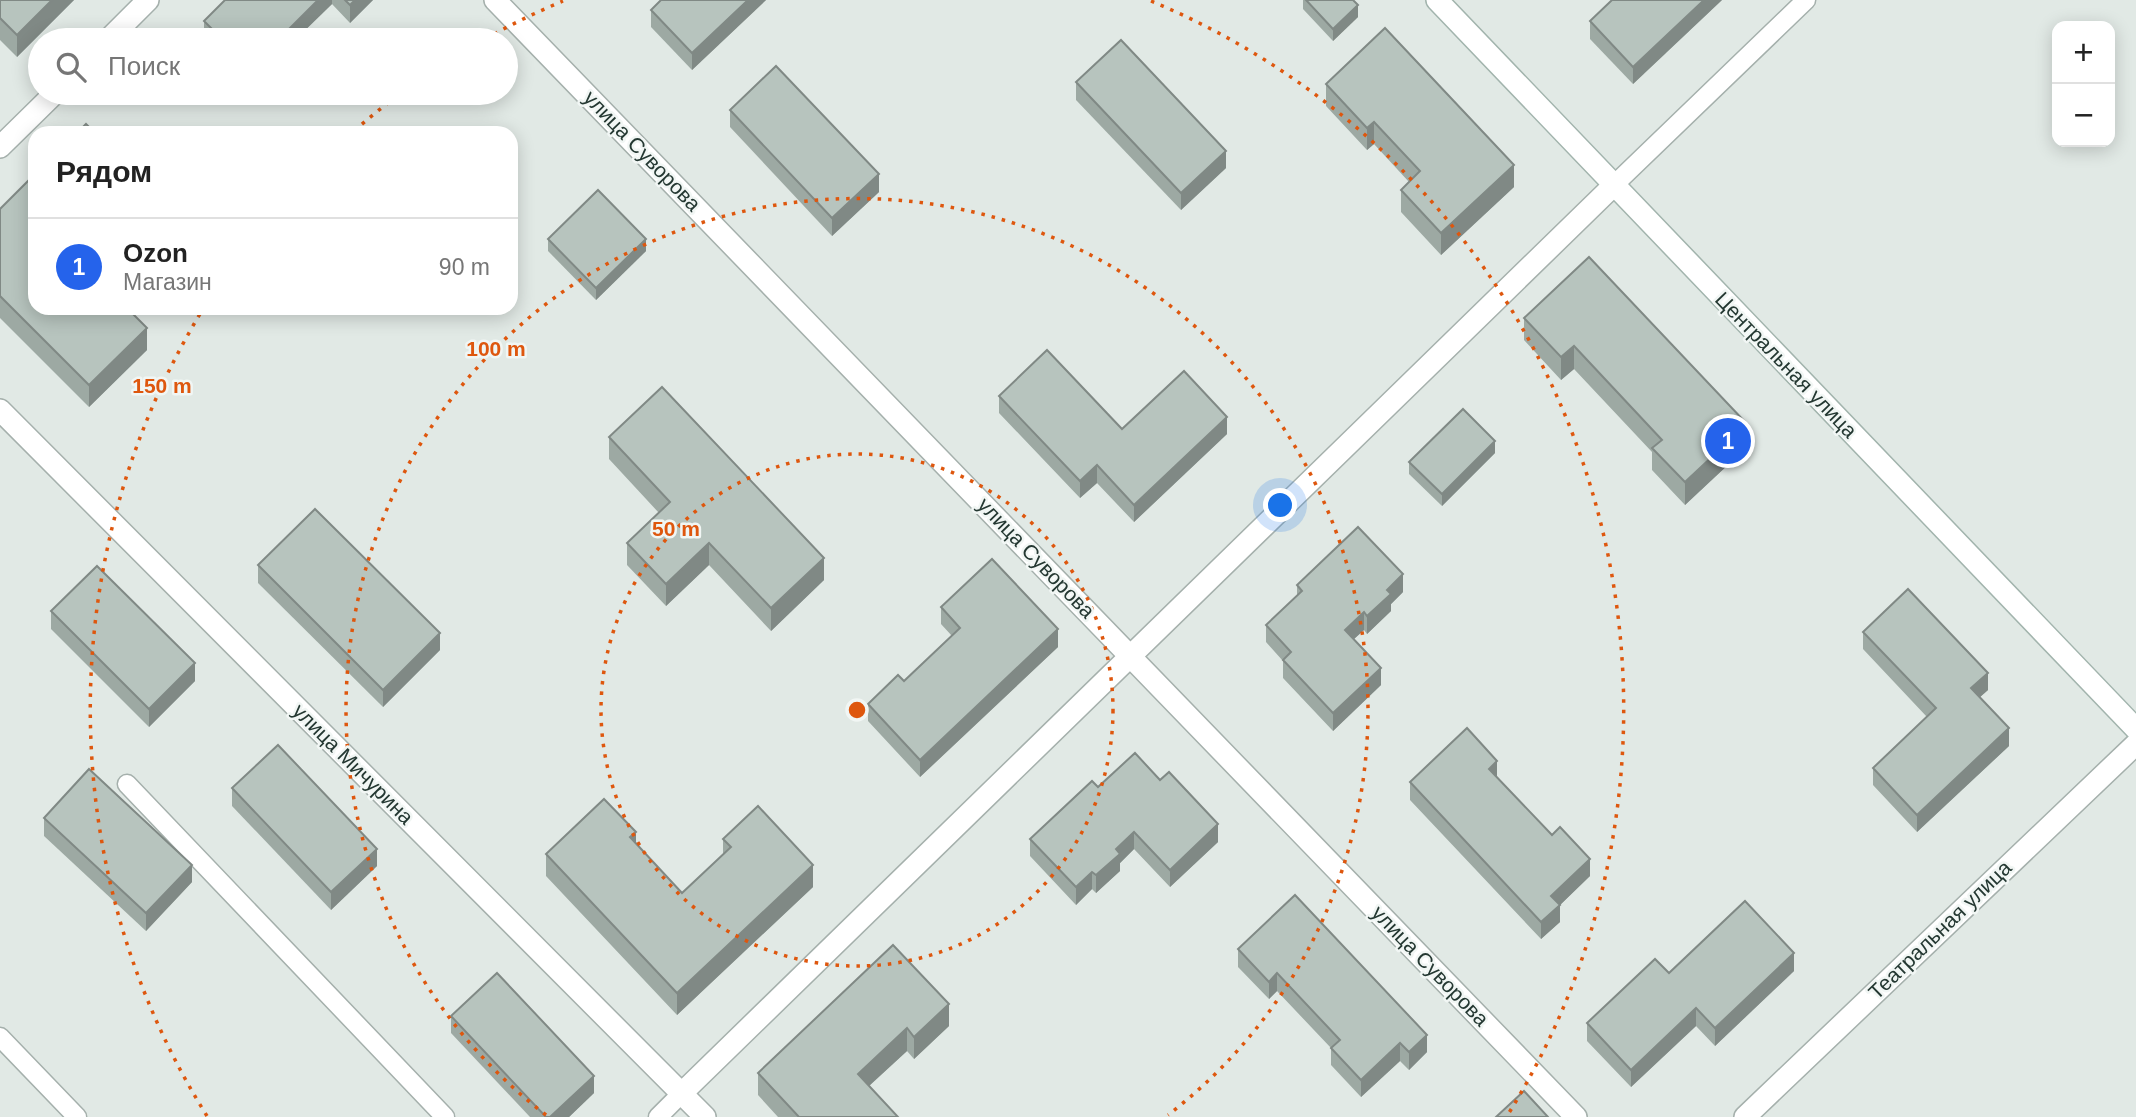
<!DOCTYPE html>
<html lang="ru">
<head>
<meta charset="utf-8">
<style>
  :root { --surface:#fff; --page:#f2f2f2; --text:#222; --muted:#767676; --line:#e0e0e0; --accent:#2563eb }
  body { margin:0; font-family:Helvetica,sans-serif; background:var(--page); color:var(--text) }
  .controls { position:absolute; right:21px; top:21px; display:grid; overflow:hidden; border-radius:14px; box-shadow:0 4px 18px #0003 }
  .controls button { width:63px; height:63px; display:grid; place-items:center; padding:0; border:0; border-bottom:2px solid var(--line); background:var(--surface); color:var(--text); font:35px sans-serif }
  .you { position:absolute; left:1281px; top:506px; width:24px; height:24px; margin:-18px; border:5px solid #fff; border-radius:50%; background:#1a73e8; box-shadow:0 0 0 10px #1a73e833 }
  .badge { display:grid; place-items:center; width:46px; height:46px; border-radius:50%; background:var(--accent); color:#fff; font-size:23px; font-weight:700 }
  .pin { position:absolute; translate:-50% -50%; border:4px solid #fff; box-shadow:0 2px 7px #0006 }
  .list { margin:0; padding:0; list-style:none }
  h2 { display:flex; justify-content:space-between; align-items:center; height:91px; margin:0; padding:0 28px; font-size:30px }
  h2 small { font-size:23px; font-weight:400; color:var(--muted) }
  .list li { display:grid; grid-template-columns:46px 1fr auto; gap:21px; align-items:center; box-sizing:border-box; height:98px; padding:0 28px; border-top:2px solid var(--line) }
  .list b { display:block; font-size:26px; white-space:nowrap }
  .list p { margin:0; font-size:23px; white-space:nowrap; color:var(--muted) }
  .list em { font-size:23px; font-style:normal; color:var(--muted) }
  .icon { flex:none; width:38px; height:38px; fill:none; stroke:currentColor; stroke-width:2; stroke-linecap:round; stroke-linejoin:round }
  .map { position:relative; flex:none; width:2136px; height:1117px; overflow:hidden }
  .search { position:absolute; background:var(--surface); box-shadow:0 4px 18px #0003; left:28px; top:28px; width:490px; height:77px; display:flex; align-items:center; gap:18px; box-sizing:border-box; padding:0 24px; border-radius:38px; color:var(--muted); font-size:26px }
  .panel { position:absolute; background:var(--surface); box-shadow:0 4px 18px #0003; left:28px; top:126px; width:490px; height:189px; border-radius:21px }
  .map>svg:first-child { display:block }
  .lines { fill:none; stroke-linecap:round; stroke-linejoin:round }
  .lane-casing { stroke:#a5b0ac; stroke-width:21 }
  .street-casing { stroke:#a5b0ac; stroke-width:24 }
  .secondary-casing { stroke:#a2b4ad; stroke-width:24 }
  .lane { stroke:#fff; stroke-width:18 }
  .street { stroke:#fff; stroke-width:21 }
  .secondary { stroke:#fff; stroke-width:21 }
  .wall { fill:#9da9a3 }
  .shaded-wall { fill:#808985 }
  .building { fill:#b7c4be; stroke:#808985; stroke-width:2 }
  .ring { fill:none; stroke:#de570e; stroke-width:3.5; stroke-dasharray:3.5 7 }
  .labels { text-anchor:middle; stroke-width:5; stroke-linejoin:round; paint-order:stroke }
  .street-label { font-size:21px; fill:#243832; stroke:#f1f6f4 }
  .centre { fill:#de570e; stroke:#f1f6f4; stroke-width:3.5 }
  .ring-label { font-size:21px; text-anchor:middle; font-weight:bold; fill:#de570e; stroke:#f1f6f4; stroke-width:5; stroke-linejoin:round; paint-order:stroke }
</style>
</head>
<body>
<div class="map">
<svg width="2136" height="1117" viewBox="0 0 2136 1117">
  <rect width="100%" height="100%" fill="#e1e9e5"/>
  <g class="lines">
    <defs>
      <g id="lane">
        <path d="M1614,185L1806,0"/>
        <path d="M127,784L445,1117"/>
        <path d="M0,1037L77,1117"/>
        <path d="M658,1117L682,1093"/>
      </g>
      <g id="street">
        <path d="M495,0L1576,1117"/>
        <path d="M108,40L148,0"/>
        <path d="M0,147L55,93"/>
        <path d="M0,410L705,1117"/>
        <path d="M682,1093L1614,185"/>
        <path d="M1745,1117L2136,744"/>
      </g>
      <path id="secondary" d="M1437,0L2136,729"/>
    </defs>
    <use href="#lane" class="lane-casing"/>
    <use href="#street" class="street-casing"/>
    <use href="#secondary" class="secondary-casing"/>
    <use href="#lane" class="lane"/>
    <use href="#street" class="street"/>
    <use href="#secondary" class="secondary"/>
  </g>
  <g class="wall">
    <path d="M0,0H74L17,57L0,40Z"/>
    <path d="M225,0H373L350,23L332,4L295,40H206L204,38V21Z"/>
    <path d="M661,0H766L692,70L651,27V10Z"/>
    <path d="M1303,0H1353L1358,17L1333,41L1303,9Z"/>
    <path d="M1722,0L1633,84L1590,39V21Z"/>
    <path d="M1076,82L1226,168L1181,210L1076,100Z"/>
    <path d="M1326,84L1514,187L1441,255L1401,212V190L1409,182L1374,144L1367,150L1326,106Z"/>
    <path d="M730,110L879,192L832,236L730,127Z"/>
    <path d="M0,209L35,308L147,350L89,407L0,318Z"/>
    <path d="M548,239L646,251L596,300L548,251Z"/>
    <path d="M1524,318L1747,447L1685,505L1652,470V452L1574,369L1561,380L1524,340Z"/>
    <path d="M999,396L1122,429L1227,434L1134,522L1097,483L1080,498L999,413Z"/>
    <path d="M609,437L824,580L771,631L709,565L666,606L627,565V543L659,513L609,459Z"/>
    <path d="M1495,453L1442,506L1409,474V462Z"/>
    <path d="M258,565L440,650L383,707L258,583Z"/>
    <path d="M1297,585L1403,592L1391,604V611L1367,634L1364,630L1354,639L1381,685L1333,731L1283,678V661L1266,642V625L1297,596Z"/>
    <path d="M941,607L1058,647L920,777L868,721V704L904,681L952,636L941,624Z"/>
    <path d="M51,611L195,681L149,727L51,629Z"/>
    <path d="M1863,632L1988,690L1980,697L2009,746L1917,832L1873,785V768L1927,717L1863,649Z"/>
    <path d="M1497,778L1590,876L1560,905V922L1541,939L1410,800V782Z"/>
    <path d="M1098,787L1218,842L1170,887L1134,849L1120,863V871L1096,893L1092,889L1076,905L1030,856V839Z"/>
    <path d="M232,788L377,866L331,910L232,806Z"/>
    <path d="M44,818L192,882L146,931L44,836Z"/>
    <path d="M723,839L813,887L677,1015L546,876V854L636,844L682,893L723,855Z"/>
    <path d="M893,945L949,1026L914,1059L907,1051L869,1086L898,1117H778L758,1095V1073Z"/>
    <path d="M1238,949L1427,1052L1409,1070L1400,1061L1361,1097L1331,1065V1048L1277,991L1269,999L1238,967Z"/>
    <path d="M1794,971L1715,1046L1696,1026L1631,1087L1587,1041V1023L1669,973Z"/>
    <path d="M451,1016L594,1093L569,1117H530L451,1033Z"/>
  </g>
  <g class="shaded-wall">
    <path d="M52,0H74L17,57V35Z"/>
    <path d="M318,0H332V4L295,40H281V37Z"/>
    <path d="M355,0H373L350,23V5Z"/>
    <path d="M748,0H766L692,70V53Z"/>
    <path d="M1704,0H1722L1633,84V67Z"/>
    <path d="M1358,5V17L1333,41V29Z"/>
    <path d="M1374,122V144L1367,150V128Z"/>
    <path d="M1226,151V168L1181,210V193Z"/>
    <path d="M1514,165V187L1441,255V233Z"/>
    <path d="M879,174V192L832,236V218Z"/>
    <path d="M646,239V251L596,300V288Z"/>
    <path d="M147,328V350L89,407V385Z"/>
    <path d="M1574,346V369L1561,380V357Z"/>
    <path d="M1227,417V434L1134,522V505Z"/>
    <path d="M1747,424V447L1685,505V482Z"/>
    <path d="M1495,441V453L1442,506V494Z"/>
    <path d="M1097,465V483L1080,498V481Z"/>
    <path d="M709,543V565L666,606V584Z"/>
    <path d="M824,558V580L771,631V608Z"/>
    <path d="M1403,574V592L1391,604V611L1367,634V616L1387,590Z"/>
    <path d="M1364,612V630L1345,647V630Z"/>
    <path d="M1058,629V647L920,777V760Z"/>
    <path d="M440,633V650L383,707V690Z"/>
    <path d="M195,663V681L149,727V709Z"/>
    <path d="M1381,668V685L1333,731V713Z"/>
    <path d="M1988,673V690L1971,705V688Z"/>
    <path d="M2009,728V746L1917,832V815Z"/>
    <path d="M1497,761V778L1489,769Z"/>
    <path d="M1218,824V842L1170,887V870Z"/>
    <path d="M636,832V854L630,837Z"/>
    <path d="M1134,832V849L1120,863V871L1096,893V875L1116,849Z"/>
    <path d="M377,849V866L331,910V892Z"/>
    <path d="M1590,859V876L1560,905V922L1541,939V922L1551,896Z"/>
    <path d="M192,865V882L146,931V913Z"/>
    <path d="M813,865V887L677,1015V993Z"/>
    <path d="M1092,872V889L1076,905V887Z"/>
    <path d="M1794,953V971L1715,1046V1028Z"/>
    <path d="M1277,973V991L1269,999V982Z"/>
    <path d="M949,1004V1026L914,1059V1037Z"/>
    <path d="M1696,1008V1026L1631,1087V1070Z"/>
    <path d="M907,1028V1051L858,1096V1074Z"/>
    <path d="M1427,1035V1052L1409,1070V1052Z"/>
    <path d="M1400,1043V1061L1361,1097V1080Z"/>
    <path d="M594,1076V1093L569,1117H550Z"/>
  </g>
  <g class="building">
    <path d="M0,0H52L17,35L0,18Z"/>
    <path d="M225,0H318L281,37L284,40H223L204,21Z"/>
    <path d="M345,0H355L350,5Z"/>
    <path d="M661,0H748L692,53L651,10Z"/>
    <path d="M1306,0H1353L1358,5L1333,29Z"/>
    <path d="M1612,0H1704L1633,67L1590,21Z"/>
    <path d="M1385,28L1514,165L1441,233L1401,190L1420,171L1374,122L1367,128L1326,84Z"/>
    <path d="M1121,40L1226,151L1181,193L1076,82Z"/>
    <path d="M776,66L879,174L832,218L730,110Z"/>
    <path d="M86,124L95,133H77Z"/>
    <path d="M35,174V308H127L147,328L89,385L0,296V209Z"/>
    <path d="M598,190L646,239L596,288L548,239Z"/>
    <path d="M1589,257L1747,424L1685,482L1652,448L1662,440L1574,346L1561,357L1524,318Z"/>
    <path d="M1047,350L1122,429L1184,371L1227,417L1134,505L1097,465L1080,481L999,396Z"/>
    <path d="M662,387L824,558L771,608L709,543L666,584L627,543L670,502L609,437Z"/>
    <path d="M1463,409L1495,441L1442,494L1409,462Z"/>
    <path d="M315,509L440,633L383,690L258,565Z"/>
    <path d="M1358,527L1403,574L1387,590L1391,594L1367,616L1364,612L1345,630L1381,668L1333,713L1283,660L1291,652L1266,625L1302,591L1297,585Z"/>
    <path d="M992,559L1058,629L920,760L868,704L898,675L904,681L960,628L941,607Z"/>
    <path d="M97,566L195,663L149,709L51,611Z"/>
    <path d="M1908,589L1988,673L1971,688L2009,728L1917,815L1873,768L1936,708L1863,632Z"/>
    <path d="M1467,728L1497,761L1489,769L1552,835L1560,827L1590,859L1551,896L1560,905L1541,922L1410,782Z"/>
    <path d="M278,745L377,849L331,892L232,788Z"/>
    <path d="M1135,753L1160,780L1169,772L1218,824L1170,870L1134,832L1116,849L1120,854L1096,875L1092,872L1076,887L1030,839L1092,781L1098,787Z"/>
    <path d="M89,769L192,865L146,913L44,818Z"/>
    <path d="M604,799L636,832L630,837L682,893L731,847L723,839L758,806L813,865L677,993L546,854Z"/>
    <path d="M1295,895L1427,1035L1409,1052L1400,1043L1361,1080L1331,1048L1340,1040L1277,973L1269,982L1238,949Z"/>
    <path d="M1745,901L1794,953L1715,1028L1696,1008L1631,1070L1587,1023L1655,959L1669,973Z"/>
    <path d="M893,945L949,1004L914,1037L907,1028L858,1074L898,1117H799L758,1073Z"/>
    <path d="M497,973L594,1076L550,1117H546L451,1016Z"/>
    <path d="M1524,1091L1548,1117H1496Z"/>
  </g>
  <g class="ring">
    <circle cx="857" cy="710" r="256"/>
    <path d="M546 1115A511 511 0 1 1 1168 1115"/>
    <path d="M207 1116A767 767 0 0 1 203 309M354 131A767 767 0 0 1 401 93M485 39A767 767 0 0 1 563 1M1151 1A767 767 0 0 1 1507 1116"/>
  </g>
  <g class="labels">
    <g class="street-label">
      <text transform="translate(642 151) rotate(46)" y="7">улица Суворова</text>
      <text transform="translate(1786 365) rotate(46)" y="7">Центральная улица</text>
      <text transform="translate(1036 558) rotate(46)" y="7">улица Суворова</text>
      <text transform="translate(353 764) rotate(45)" y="7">улица Мичурина</text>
      <text transform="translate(1940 930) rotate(-44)" y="7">Театральная улица</text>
      <text transform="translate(1430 966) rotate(46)" y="7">улица Суворова</text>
    </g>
  </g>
  <circle cx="857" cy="710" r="10" class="centre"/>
  <g class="ring-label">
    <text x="496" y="356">100 m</text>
    <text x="162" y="393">150 m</text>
    <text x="676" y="536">50 m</text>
  </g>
</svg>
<div class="controls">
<button>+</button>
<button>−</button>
</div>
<div class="you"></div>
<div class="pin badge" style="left:1728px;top:441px">1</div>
<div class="search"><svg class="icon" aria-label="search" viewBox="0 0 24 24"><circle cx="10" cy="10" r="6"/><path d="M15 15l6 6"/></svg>Поиск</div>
<section class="panel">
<h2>Рядом<small></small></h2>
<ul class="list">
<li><span class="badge">1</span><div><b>Ozon</b><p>Магазин</p></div><em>90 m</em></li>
</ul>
</section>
</div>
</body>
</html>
